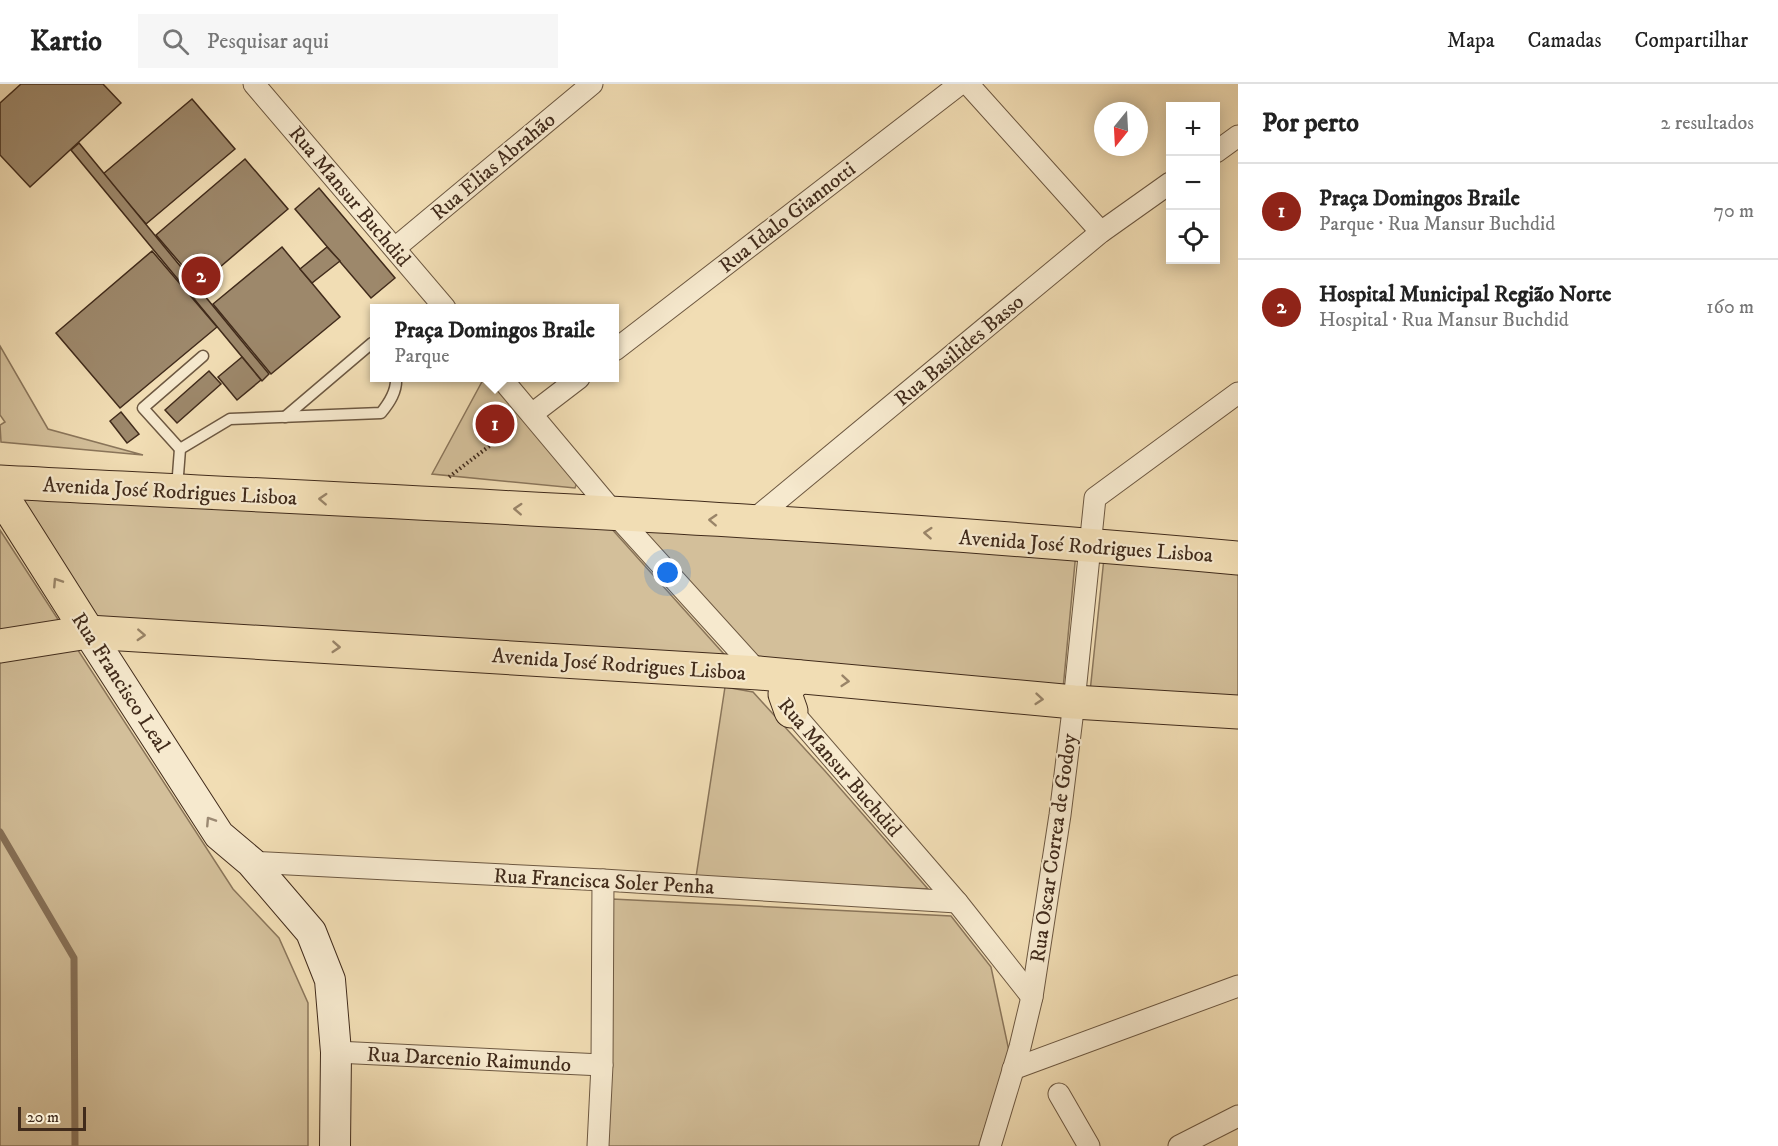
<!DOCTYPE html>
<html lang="pt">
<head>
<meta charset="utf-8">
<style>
  :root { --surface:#fff; --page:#f6f6f6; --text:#222; --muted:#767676; --line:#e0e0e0; --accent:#8f2418 }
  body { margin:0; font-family:"IM FELL DW Pica",serif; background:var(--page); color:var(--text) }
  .controls { position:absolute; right:18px; top:18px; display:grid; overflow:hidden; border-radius:0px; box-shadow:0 3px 15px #0003 }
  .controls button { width:54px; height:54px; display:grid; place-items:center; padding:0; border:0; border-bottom:2px solid var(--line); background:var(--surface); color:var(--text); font:30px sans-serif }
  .compass { position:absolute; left:1094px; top:18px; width:54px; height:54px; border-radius:50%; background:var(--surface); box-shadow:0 3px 15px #0003; rotate:198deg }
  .scale { position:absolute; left:18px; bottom:15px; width:68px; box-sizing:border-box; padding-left:6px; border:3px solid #412b1b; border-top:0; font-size:16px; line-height:21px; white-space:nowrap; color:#412b1b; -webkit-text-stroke:4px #f6e9ce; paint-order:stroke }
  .you { position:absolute; left:668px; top:489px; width:21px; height:21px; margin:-15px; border:4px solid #fff; border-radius:50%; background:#1a73e8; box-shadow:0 0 0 9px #1a73e833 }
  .badge { display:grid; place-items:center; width:39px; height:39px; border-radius:50%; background:var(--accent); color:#fff; font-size:20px; font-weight:700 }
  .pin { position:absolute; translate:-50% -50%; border:3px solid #fff; box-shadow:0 2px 6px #0006 }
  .popup { position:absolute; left:370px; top:220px; width:249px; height:78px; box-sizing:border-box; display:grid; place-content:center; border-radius:0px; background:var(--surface); filter:drop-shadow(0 2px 4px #0005); font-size:20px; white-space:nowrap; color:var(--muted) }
  .popup b { font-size:22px; color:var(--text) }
  .popup::after { content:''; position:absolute; left:50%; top:100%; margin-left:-12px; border:12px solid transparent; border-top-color:var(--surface) }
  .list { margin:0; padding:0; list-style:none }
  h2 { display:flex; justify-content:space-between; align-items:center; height:78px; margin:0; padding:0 24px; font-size:26px }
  h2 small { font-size:20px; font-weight:400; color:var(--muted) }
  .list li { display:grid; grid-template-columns:39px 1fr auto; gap:18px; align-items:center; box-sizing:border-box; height:96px; padding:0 24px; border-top:2px solid var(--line) }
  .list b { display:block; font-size:22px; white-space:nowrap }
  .list p { margin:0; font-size:20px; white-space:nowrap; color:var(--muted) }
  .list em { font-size:20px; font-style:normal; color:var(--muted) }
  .icon { flex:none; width:33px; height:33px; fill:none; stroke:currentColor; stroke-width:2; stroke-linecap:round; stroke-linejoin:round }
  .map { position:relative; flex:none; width:1238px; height:1062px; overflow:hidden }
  header { display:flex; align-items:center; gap:36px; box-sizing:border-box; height:84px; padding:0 30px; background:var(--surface); border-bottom:2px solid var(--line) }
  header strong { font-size:28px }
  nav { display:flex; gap:33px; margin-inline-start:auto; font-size:21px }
  .search { width:420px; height:54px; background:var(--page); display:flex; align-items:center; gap:15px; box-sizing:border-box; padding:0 21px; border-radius:0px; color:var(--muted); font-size:22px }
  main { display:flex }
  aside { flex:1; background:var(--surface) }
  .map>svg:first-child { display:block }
  .green { fill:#d3bf9a; stroke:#8a755a; stroke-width:1.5 }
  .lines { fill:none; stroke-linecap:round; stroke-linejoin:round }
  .stream { stroke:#877158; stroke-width:7 }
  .building { fill:#9d886b; stroke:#412b1b; stroke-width:1.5 }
  .lane-casing { stroke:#6d5841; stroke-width:13 }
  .street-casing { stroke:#6d5841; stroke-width:23 }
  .secondary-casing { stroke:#412b1b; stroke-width:32 }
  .primary-casing { stroke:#412b1b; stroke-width:35 }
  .path { stroke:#412b1b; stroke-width:4; stroke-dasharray:1.5 3; stroke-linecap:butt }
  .lane { stroke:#f6e9ce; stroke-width:10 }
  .street { stroke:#f6e9ce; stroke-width:21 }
  .secondary { stroke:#f6e9ce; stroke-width:30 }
  .primary { stroke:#f1ddb4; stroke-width:33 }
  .oneway { stroke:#998468 }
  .oneway2 { stroke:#9c8a74 }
  .labels { text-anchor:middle; stroke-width:4.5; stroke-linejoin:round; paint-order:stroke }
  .street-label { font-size:21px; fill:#412b1b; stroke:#f6e9ce }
</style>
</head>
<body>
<header>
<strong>Kartio</strong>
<div class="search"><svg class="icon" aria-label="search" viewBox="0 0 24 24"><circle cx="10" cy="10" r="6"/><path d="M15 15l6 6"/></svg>Pesquisar aqui</div>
<nav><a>Mapa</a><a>Camadas</a><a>Compartilhar</a></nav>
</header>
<main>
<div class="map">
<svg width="1238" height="1062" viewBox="0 0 1238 1062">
  <rect width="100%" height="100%" fill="#f1ddb4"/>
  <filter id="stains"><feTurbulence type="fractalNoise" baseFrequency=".00333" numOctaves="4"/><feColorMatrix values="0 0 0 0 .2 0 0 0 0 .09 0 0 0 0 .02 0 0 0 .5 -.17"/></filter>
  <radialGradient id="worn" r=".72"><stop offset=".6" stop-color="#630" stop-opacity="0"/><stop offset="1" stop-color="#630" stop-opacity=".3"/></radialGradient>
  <g class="green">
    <path d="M0,262L48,345L143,371L1,358L0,341L5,338L0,331Z"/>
    <path d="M484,294H489L579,393L575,404L432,390Z"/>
    <path d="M16,415L610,443L731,578L95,537Z"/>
    <path d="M638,441L1076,468L1063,605L761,576Z"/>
    <path d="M0,446L233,805L279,854L308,919V1062H0Z"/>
    <path d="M1104,474L1238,485V619L1090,608Z"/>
    <path d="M725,603L753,608L825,687L928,805L696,793Z"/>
    <path d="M612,815L951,832L991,883L1009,967L979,1062H603Z"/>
  </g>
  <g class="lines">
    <path class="stream" d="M0,748L74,874L75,1062"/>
  </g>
  <g class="building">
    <path d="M21,0H103L121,19L30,103L0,71V19Z"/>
    <path d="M192,15L235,65L146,140L103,90Z"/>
    <path d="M79,59L269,290L262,297L71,66Z"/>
    <path d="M245,75L288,125L199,201L156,151Z"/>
    <path d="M319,104L395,194L371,214L295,125Z"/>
    <path d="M282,163L340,233L271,290L213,220Z"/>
    <path d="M327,163L340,177L312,199L300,185Z"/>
    <path d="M152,167L217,243L120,324L56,249Z"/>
    <path d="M242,273L261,296L237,316L218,293Z"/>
    <path d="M209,287L221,300L177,339L165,326Z"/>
    <path d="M121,328L139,350L127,359L110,337Z"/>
  </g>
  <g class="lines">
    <defs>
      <g id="lane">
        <path d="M285,333L372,259L375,262"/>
        <path d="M180,365L143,324L203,272"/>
        <path d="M177,404L180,365L230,335L381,329C390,318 397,307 396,294"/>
      </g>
      <g id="street">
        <path d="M254,0L445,224"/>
        <path d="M968,0L1101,148"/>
        <path d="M1216,68L1238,52"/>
        <path d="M395,164L592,0"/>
        <path d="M615,266L960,0"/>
        <path d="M501,294L615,430L761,591"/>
        <path d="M532,330L579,294"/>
        <path d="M751,438L1101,148L1170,99"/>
        <path d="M783,617L957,818L1032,913"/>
        <path d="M251,778L603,796L957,818"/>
        <path d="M336,968L602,981"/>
        <path d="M1013,985L1238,902"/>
        <path d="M1059,1010L1089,1062"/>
        <path d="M598,1062L602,981L603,796"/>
        <path d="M990,1062L1020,963L1032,913L1060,731L1074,618L1095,414L1238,309"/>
        <path d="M1179,1062L1238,1032"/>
      </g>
      <path id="secondary" d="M88,548L219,751L251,778L311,848L330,896L336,968L335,1062"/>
      <g id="primary">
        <path d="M0,398C413,419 826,436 1238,474"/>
        <path d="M0,409L88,548"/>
        <path d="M0,562L88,548L759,589L1074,618L1238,628"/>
        <path d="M791,627L785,610L789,601L799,593"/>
      </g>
    </defs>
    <use href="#lane" class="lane-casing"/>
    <use href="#street" class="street-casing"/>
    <use href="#secondary" class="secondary-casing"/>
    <use href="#primary" class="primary-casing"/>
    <path class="path" d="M449,393L514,343"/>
    <use href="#lane" class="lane"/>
    <use href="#street" class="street"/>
    <use href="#secondary" class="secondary"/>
    <use href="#primary" class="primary"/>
  </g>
  <defs><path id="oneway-chevron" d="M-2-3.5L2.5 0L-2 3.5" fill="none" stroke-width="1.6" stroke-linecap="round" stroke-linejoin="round" transform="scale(1.5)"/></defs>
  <g class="oneway">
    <use href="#oneway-chevron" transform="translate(323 415) rotate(-177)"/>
    <use href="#oneway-chevron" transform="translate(518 425) rotate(-177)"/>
    <use href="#oneway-chevron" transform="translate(713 436) rotate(-177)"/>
    <use href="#oneway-chevron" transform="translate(928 449) rotate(-176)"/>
    <use href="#oneway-chevron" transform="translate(57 498) rotate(-123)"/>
    <use href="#oneway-chevron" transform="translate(141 551) rotate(3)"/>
    <use href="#oneway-chevron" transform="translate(336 563) rotate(4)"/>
    <use href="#oneway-chevron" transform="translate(845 597) rotate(5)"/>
    <use href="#oneway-chevron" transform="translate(1039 615) rotate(5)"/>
  </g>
  <use class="oneway2" href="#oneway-chevron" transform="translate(210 737) rotate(-123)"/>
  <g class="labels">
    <g class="street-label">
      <text transform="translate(493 82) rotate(-40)" y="7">Rua Elias Abrahão</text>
      <text transform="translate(350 112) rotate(50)" y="7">Rua Mansur Buchdid</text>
      <text transform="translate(787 133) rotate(-38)" y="7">Rua Idalo Giannotti</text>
      <text transform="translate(959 266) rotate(-40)" y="7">Rua Basilides Basso</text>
      <text transform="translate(170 407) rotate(3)" y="7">Avenida José Rodrigues Lisboa</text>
      <text transform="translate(1086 462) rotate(4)" y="7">Avenida José Rodrigues Lisboa</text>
      <text transform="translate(619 580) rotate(4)" y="7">Avenida José Rodrigues Lisboa</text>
      <text transform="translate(121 598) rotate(57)" y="7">Rua Francisco Leal</text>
      <text transform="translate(840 683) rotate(49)" y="7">Rua Mansur Buchdid</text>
      <text transform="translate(1053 764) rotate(-82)" y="7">Rua Oscar Correa de Godoy</text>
      <text transform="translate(604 797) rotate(3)" y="7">Rua Francisca Soler Penha</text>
      <text transform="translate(469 975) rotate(3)" y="7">Rua Darcenio Raimundo</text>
    </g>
  </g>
  <rect width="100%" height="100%" filter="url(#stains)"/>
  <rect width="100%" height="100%" fill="url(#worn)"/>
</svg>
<div class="controls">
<button>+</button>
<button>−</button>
<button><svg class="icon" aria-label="locate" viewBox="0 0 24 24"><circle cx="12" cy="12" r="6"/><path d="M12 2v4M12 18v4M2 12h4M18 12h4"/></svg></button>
</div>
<svg class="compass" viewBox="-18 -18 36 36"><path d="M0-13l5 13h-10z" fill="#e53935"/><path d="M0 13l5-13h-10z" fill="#767676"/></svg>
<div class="scale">20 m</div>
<div class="you"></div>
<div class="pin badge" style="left:495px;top:340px">1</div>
<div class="popup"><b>Praça Domingos Braile</b>Parque</div>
<div class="pin badge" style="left:201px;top:192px">2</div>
</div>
<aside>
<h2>Por perto<small>2 resultados</small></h2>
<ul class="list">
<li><span class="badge">1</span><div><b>Praça Domingos Braile</b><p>Parque · Rua Mansur Buchdid</p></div><em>70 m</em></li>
<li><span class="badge">2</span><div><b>Hospital Municipal Região Norte</b><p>Hospital · Rua Mansur Buchdid</p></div><em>160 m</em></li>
</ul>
</aside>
</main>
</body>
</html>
